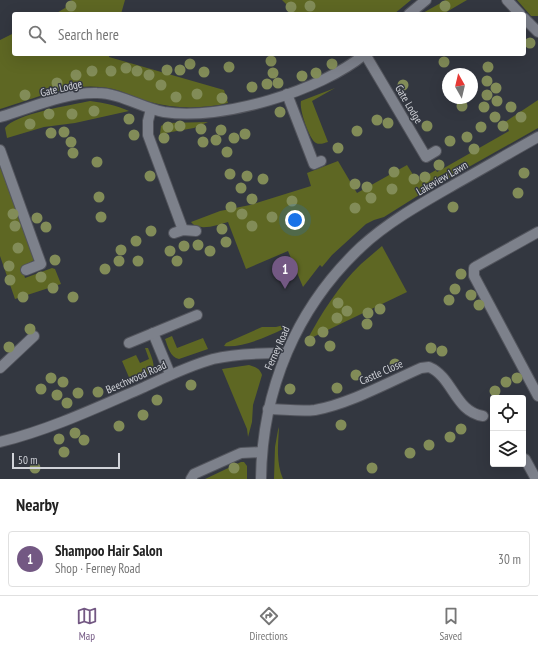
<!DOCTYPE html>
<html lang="en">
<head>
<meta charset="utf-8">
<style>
  :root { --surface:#fff; --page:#f6f6f6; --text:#222; --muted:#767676; --line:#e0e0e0; --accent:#735883 }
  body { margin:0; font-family:"PT Sans Narrow",sans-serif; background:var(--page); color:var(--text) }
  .controls { position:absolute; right:12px; bottom:12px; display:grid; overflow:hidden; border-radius:4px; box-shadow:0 4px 16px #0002 }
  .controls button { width:36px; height:36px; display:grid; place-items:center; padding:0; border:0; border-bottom:1px solid var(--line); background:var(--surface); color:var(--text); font:20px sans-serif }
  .compass { position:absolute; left:442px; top:68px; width:36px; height:36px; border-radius:50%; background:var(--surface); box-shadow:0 4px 16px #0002; rotate:352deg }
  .scale { position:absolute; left:12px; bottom:10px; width:108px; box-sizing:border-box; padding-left:4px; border:2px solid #d1d3d9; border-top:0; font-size:11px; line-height:14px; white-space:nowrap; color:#d1d3d9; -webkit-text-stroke:3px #333740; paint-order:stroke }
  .you { position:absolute; left:295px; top:220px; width:14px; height:14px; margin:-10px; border:3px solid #fff; border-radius:50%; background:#1a73e8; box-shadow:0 0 0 6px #1a73e833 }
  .badge { display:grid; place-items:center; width:26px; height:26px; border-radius:50%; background:var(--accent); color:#fff; font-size:13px; font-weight:700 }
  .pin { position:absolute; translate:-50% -33px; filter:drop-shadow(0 1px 2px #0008) }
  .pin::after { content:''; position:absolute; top:21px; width:14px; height:12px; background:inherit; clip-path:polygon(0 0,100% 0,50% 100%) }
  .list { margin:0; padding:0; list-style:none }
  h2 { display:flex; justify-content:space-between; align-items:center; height:52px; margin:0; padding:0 16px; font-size:17px }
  h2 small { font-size:13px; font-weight:400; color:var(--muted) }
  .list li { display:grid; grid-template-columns:26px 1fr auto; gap:12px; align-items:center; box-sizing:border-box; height:56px; margin:0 8px 8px; padding:0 8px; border:1px solid var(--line); border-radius:4px }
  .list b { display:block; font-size:15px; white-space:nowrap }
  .list p { margin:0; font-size:13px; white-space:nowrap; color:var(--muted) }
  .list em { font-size:13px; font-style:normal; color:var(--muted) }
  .icon { flex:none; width:22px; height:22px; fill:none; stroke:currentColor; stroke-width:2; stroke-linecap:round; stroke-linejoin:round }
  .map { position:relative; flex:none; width:538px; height:479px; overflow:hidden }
  .search { position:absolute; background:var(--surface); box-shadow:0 4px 16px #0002; left:12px; right:12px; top:12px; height:44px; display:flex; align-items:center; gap:10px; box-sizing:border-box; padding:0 14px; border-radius:4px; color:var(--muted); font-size:15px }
  .sheet { height:116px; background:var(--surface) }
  nav { display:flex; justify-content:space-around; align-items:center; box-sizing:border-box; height:56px; border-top:1px solid var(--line); background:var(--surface); font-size:11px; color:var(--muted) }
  nav a { display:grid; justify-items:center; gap:2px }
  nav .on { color:var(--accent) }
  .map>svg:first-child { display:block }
  .green { fill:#5e6723 }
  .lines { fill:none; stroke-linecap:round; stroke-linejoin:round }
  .minor-casing { stroke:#52545c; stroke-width:12 }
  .minor { stroke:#7d818b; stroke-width:10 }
  .tree { fill:#828c58 }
  .labels { text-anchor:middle; stroke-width:3; stroke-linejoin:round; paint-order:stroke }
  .street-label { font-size:11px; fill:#d1d3d9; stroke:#333740 }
</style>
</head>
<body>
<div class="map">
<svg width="538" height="479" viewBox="0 0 538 479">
  <rect width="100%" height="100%" fill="#333740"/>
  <g class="green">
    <path d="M72,0H125L121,14H55L65,8Z"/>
    <path d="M282,0H411L394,14H296Z"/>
    <path d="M446,0H467L443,14H421Z"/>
    <path d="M517,0H538V16H531Z"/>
    <path d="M14,33V54H109V57L224,90L228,103C203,109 174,109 150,102C133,97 118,88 100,87C70,83 29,100 0,109V40Z"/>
    <path d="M335,88L312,101L328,142C324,143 320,145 316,143C309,139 299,109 301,101Z"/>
    <path d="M538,100V128L419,195L384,217L374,220L366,224L332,255L322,267L320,265L303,287L288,251L246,269L228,222C218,225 198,232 191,222L220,211L250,205L311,186L307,173L338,161L357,193L407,165L417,181L436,170L437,172L509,131L505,122Z"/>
    <path d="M90,101C104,103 116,105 129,111L75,123L44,127L7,138L5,128C14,114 72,105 90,101Z"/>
    <path d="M208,122L194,128L160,134L161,126L166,123Z"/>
    <path d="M0,167L36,259L22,267L25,278L52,268L55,269L61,284L15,299L0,256Z"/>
    <path d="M382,246L407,292L307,340C321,314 339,285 361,264C368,258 375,252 382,246Z"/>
    <path d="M284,325L283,329C267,337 242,348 224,346L226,343L262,327H276Z"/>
    <path d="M172,336L177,348L203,338L208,349L179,359C170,357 168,347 165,339Z"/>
    <path d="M145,348H148C159,374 154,371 131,382L122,361L136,355L140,363L149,359Z"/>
    <path d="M249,365C255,367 260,368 262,375L253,405L252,422L248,437L247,429L222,369Z"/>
    <path d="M279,427C278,446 276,462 283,479H274L275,447L278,430Z"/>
    <path d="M241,462H244L247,466V479H205Z"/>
  </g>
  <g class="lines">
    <defs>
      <g id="minor">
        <path d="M507,0L520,14"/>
        <path d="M409,14L426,0"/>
        <path d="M524,18L538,32"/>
        <path d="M365,54L426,157L436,151"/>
        <path d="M287,94L314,164L321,161"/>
        <path d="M151,109L148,121V135L183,230"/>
        <path d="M0,117C31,108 65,92 97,93C120,93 142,108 164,112C222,121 320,91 365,54"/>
        <path d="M0,150L41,264L26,270"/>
        <path d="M538,232L477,266L474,268V276L538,396"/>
        <path d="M174,233L183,230L196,231"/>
        <path d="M153,333L170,374"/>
        <path d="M129,343L197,315"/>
        <path d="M0,368L34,336"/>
        <path d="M268,409C283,409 300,412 315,410C349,404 389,382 421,368L429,367C453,377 455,412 483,416"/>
        <path d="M0,442C49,430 96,408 142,388C166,377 188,366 213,359C234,354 265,353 286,353"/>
        <path d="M525,459L536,479"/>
        <path d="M191,479L194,474L241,453L262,452"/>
        <path d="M261,479C262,390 296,308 361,247C389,221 424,202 457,183C484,168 511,152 538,137"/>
      </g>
    </defs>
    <use href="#minor" class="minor-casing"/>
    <use href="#minor" class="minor"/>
  </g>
  <g class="tree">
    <circle cx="71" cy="6" r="5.5"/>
    <circle cx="310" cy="6" r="5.5"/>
    <circle cx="445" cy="6" r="5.5"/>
    <circle cx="291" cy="7" r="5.5"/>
    <circle cx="530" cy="43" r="5.5"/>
    <circle cx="271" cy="61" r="5.5"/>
    <circle cx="444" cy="62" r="5.5"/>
    <circle cx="190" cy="64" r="5.5"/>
    <circle cx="332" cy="64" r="5.5"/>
    <circle cx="229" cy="67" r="5.5"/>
    <circle cx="488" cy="67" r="5.5"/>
    <circle cx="126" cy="68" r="5.5"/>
    <circle cx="167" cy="70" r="5.5"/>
    <circle cx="180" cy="70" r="5.5"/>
    <circle cx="92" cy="71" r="5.5"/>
    <circle cx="111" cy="71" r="5.5"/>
    <circle cx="137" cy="71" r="5.5"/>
    <circle cx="204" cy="72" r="5.5"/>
    <circle cx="273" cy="73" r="5.5"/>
    <circle cx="316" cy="73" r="5.5"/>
    <circle cx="76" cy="75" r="5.5"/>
    <circle cx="149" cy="75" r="5.5"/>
    <circle cx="302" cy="76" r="5.5"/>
    <circle cx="487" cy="81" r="5.5"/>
    <circle cx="57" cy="83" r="5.5"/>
    <circle cx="278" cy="83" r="5.5"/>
    <circle cx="267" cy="84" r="5.5"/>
    <circle cx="161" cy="85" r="5.5"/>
    <circle cx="403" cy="85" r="5.5"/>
    <circle cx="252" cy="87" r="5.5"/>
    <circle cx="496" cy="88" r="5.5"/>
    <circle cx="197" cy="94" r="5.5"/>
    <circle cx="25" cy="95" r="5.5"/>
    <circle cx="487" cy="95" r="5.5"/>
    <circle cx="176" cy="97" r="5.5"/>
    <circle cx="222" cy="98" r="5.5"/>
    <circle cx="497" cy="101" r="5.5"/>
    <circle cx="462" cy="106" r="5.5"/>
    <circle cx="484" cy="107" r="5.5"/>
    <circle cx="511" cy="107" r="5.5"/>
    <circle cx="94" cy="111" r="5.5"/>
    <circle cx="280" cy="112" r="5.5"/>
    <circle cx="49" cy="114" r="5.5"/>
    <circle cx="72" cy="114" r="5.5"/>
    <circle cx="495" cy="117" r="5.5"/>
    <circle cx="521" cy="117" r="5.5"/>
    <circle cx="129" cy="119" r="5.5"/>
    <circle cx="377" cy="120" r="5.5"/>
    <circle cx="388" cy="123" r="5.5"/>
    <circle cx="30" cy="124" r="5.5"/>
    <circle cx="180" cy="126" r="5.5"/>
    <circle cx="427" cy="126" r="5.5"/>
    <circle cx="503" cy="126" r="5.5"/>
    <circle cx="168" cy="127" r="5.5"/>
    <circle cx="481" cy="127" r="5.5"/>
    <circle cx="201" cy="129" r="5.5"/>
    <circle cx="221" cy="130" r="5.5"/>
    <circle cx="357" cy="131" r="5.5"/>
    <circle cx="64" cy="132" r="5.5"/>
    <circle cx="51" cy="133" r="5.5"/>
    <circle cx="245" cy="134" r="5.5"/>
    <circle cx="134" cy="135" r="5.5"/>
    <circle cx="467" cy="137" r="5.5"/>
    <circle cx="164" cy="138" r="5.5"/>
    <circle cx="234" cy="138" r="5.5"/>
    <circle cx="216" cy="140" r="5.5"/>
    <circle cx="450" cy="141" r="5.5"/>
    <circle cx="71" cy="142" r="5.5"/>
    <circle cx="203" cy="142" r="5.5"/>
    <circle cx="338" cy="148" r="5.5"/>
    <circle cx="474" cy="149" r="5.5"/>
    <circle cx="227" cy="152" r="5.5"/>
    <circle cx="73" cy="153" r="5.5"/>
    <circle cx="97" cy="162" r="5.5"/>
    <circle cx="439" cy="165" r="5.5"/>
    <circle cx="394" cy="172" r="5.5"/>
    <circle cx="524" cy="173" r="5.5"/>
    <circle cx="230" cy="174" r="5.5"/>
    <circle cx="150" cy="176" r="5.5"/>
    <circle cx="247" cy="176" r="5.5"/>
    <circle cx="425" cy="177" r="5.5"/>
    <circle cx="263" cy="179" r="5.5"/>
    <circle cx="414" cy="179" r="5.5"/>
    <circle cx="355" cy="184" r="5.5"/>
    <circle cx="367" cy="187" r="5.5"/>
    <circle cx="241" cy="188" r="5.5"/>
    <circle cx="392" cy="189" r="5.5"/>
    <circle cx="518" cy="193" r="5.5"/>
    <circle cx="99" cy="197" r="5.5"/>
    <circle cx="371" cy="198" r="5.5"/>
    <circle cx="252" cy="199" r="5.5"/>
    <circle cx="292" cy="201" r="5.5"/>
    <circle cx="231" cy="207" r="5.5"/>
    <circle cx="453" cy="207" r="5.5"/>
    <circle cx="355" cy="208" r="5.5"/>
    <circle cx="13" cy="214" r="5.5"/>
    <circle cx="242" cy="214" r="5.5"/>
    <circle cx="101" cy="217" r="5.5"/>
    <circle cx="272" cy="217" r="5.5"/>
    <circle cx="37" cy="218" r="5.5"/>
    <circle cx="15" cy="226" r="5.5"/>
    <circle cx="252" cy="226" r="5.5"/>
    <circle cx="46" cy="227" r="5.5"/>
    <circle cx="222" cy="229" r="5.5"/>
    <circle cx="151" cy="231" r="5.5"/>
    <circle cx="136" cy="241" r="5.5"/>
    <circle cx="226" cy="242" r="5.5"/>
    <circle cx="198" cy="245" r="5.5"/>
    <circle cx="184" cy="246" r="5.5"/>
    <circle cx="18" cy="248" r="5.5"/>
    <circle cx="121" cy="250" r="5.5"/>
    <circle cx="170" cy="251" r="5.5"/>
    <circle cx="210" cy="251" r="5.5"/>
    <circle cx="55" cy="260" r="5.5"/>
    <circle cx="119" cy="261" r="5.5"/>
    <circle cx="138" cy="261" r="5.5"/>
    <circle cx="177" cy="261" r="5.5"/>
    <circle cx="9" cy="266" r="5.5"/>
    <circle cx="105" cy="269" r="5.5"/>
    <circle cx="461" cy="274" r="5.5"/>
    <circle cx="41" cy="277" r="5.5"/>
    <circle cx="10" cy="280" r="5.5"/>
    <circle cx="53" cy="288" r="5.5"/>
    <circle cx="455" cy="289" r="5.5"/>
    <circle cx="471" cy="295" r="5.5"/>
    <circle cx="23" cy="297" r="5.5"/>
    <circle cx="73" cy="297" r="5.5"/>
    <circle cx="449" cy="300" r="5.5"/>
    <circle cx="189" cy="303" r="5.5"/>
    <circle cx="338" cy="303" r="5.5"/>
    <circle cx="479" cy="305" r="5.5"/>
    <circle cx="380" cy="309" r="5.5"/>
    <circle cx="347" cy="311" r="5.5"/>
    <circle cx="368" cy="313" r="5.5"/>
    <circle cx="337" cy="318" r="5.5"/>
    <circle cx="367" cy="324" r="5.5"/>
    <circle cx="30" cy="329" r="5.5"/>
    <circle cx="323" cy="332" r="5.5"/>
    <circle cx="310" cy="341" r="5.5"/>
    <circle cx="330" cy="346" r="5.5"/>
    <circle cx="9" cy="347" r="5.5"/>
    <circle cx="431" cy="348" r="5.5"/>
    <circle cx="442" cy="351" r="5.5"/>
    <circle cx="395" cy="364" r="5.5"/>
    <circle cx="356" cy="375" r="5.5"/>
    <circle cx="51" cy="378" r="5.5"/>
    <circle cx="517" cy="378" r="5.5"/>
    <circle cx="63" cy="382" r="5.5"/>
    <circle cx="506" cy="382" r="5.5"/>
    <circle cx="191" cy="385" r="5.5"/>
    <circle cx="337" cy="388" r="5.5"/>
    <circle cx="41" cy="389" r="5.5"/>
    <circle cx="290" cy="389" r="5.5"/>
    <circle cx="495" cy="391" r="5.5"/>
    <circle cx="98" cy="392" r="5.5"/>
    <circle cx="78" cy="393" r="5.5"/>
    <circle cx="57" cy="395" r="5.5"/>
    <circle cx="157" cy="400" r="5.5"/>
    <circle cx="67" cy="403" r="5.5"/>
    <circle cx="143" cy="415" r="5.5"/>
    <circle cx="341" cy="425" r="5.5"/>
    <circle cx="119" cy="426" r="5.5"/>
    <circle cx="461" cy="429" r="5.5"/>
    <circle cx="75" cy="433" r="5.5"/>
    <circle cx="450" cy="437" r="5.5"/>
    <circle cx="59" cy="439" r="5.5"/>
    <circle cx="84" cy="440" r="5.5"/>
    <circle cx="429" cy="445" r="5.5"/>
    <circle cx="64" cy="452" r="5.5"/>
    <circle cx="410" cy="453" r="5.5"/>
    <circle cx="35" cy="468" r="5.5"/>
    <circle cx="234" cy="468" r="5.5"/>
    <circle cx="372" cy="468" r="5.5"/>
  </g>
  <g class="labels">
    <g class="street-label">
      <text transform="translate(61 88) rotate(-13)" y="4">Gate Lodge</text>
      <text transform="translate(409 104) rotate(59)" y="4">Gate Lodge</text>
      <text transform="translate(442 178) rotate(-30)" y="4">Lakeview Lawn</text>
      <text transform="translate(277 348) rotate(-66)" y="4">Ferney Road</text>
      <text transform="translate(381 372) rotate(-24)" y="4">Castle Close</text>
      <text transform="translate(136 377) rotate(-24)" y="4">Beechwood Road</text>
    </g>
  </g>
</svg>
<div class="controls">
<button><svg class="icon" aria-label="locate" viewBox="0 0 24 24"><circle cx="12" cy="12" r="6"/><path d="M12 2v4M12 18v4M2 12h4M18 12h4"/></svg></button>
<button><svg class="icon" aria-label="layers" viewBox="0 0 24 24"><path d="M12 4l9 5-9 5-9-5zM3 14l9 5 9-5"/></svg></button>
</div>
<svg class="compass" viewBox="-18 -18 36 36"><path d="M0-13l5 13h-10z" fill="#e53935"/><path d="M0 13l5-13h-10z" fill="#767676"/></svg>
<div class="scale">50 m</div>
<div class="you"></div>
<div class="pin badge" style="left:285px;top:289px">1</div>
<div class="search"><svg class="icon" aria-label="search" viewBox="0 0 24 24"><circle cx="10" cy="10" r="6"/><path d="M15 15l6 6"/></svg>Search here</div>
</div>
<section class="sheet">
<h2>Nearby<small></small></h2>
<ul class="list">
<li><span class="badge">1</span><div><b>Shampoo Hair Salon</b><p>Shop · Ferney Road</p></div><em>30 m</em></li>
</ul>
</section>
<nav>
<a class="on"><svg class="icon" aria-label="map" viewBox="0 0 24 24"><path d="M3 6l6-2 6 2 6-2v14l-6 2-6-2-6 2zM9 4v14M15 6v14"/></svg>Map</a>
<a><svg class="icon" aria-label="directions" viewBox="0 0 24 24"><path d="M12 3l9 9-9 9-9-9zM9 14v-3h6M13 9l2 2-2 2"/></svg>Directions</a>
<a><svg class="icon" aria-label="saved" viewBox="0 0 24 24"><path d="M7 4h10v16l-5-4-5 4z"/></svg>Saved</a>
</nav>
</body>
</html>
